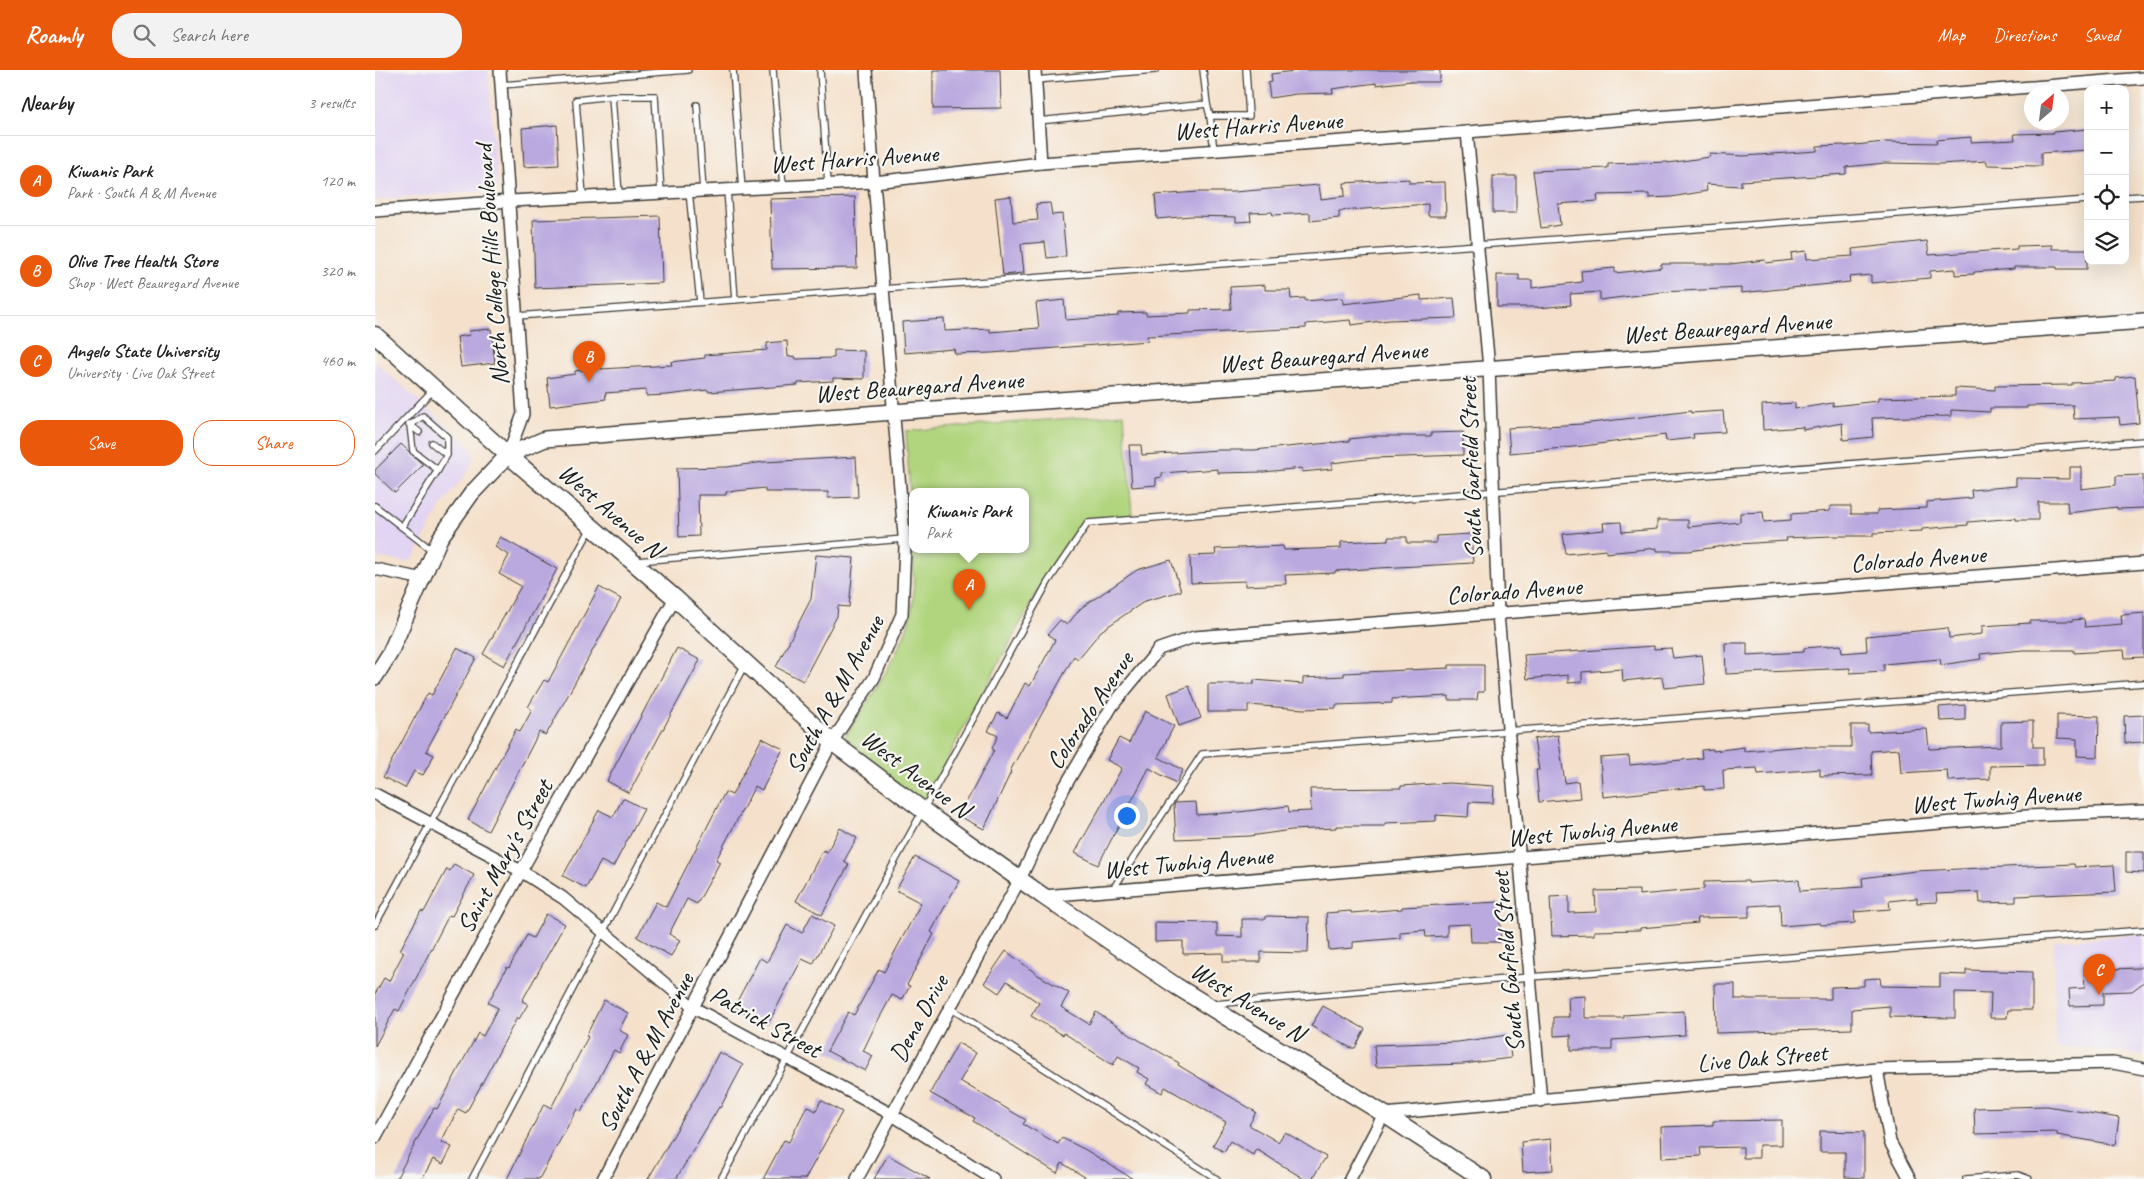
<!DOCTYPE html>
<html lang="en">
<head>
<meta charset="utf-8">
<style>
  :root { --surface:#fff; --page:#f2f2f2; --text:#222; --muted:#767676; --line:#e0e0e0; --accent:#ea580c }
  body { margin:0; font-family:Caveat,sans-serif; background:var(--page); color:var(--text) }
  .controls { position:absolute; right:15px; top:15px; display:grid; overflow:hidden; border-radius:10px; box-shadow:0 5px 20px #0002 }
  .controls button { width:45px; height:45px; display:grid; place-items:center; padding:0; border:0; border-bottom:1px solid var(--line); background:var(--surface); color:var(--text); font:25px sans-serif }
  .compass { position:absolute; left:1649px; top:15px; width:45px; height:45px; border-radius:50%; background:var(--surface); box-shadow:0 5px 20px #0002; rotate:28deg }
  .you { position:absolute; left:751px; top:745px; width:18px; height:18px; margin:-12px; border:4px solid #fff; border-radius:50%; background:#1a73e8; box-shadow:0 0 0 8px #1a73e833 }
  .badge { display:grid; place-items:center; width:32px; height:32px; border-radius:50%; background:var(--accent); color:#fff; font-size:16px; font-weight:700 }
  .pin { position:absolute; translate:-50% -41px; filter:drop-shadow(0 1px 2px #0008) }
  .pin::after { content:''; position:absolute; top:26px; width:18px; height:15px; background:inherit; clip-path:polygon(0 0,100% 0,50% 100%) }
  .popup { position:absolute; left:534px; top:418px; width:120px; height:65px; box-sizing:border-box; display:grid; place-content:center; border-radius:10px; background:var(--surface); filter:drop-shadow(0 1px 4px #0005); font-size:16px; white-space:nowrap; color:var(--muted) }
  .popup b { font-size:19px; color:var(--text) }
  .popup::after { content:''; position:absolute; left:50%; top:100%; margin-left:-10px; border:10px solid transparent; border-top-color:var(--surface) }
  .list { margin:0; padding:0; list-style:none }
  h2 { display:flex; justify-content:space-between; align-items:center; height:65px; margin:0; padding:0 20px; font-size:21px }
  h2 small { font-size:16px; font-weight:400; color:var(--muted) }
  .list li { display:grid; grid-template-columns:32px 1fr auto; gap:15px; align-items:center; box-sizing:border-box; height:90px; padding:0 20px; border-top:1px solid var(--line) }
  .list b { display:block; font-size:19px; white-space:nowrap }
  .list p { margin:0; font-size:16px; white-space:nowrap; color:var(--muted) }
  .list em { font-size:16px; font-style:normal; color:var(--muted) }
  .actions { display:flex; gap:10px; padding:15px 20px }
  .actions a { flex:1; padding:11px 0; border:1px solid var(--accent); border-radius:20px; text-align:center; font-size:18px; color:var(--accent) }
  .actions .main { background:var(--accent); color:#fff }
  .icon { flex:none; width:28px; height:28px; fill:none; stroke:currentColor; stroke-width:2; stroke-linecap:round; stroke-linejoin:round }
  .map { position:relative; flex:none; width:1769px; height:1109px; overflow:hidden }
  header { display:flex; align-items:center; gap:30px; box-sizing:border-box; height:70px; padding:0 25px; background:var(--accent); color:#fff }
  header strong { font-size:24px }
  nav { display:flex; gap:28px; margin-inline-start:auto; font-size:18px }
  .search { width:350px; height:45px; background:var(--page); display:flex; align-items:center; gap:12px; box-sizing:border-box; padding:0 18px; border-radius:20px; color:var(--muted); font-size:19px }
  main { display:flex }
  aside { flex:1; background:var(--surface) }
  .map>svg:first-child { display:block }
  .built { fill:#e2d4f3 }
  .green { fill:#b1d57e; stroke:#66784d }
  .building { fill:#baa9df }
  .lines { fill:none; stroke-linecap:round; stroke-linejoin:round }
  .service-casing { stroke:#3d3a36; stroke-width:8 }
  .minor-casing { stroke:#3d3a36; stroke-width:14 }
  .tertiary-casing { stroke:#3d3a36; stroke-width:18 }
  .secondary-casing { stroke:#3d3a36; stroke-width:19 }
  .service { stroke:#fff; stroke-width:5.5 }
  .minor { stroke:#fff; stroke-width:11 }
  .tertiary { stroke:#fff; stroke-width:15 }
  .secondary { stroke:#fff; stroke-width:16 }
  .labels { text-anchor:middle; stroke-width:4.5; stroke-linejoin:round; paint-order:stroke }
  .street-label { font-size:25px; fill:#1c1c1c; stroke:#f6f6f2 }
</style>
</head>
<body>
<header>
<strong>Roamly</strong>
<div class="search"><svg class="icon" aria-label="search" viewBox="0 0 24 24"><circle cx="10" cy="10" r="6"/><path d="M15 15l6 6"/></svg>Search here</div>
<nav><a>Map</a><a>Directions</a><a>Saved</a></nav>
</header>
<main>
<aside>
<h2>Nearby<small>3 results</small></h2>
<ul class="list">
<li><span class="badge">A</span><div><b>Kiwanis Park</b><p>Park · South A &amp; M Avenue</p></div><em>120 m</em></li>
<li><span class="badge">B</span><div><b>Olive Tree Health Store</b><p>Shop · West Beauregard Avenue</p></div><em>320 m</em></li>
<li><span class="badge">C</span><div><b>Angelo State University</b><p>University · Live Oak Street</p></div><em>460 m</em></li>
</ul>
<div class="actions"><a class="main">Save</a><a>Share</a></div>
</aside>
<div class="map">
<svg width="1769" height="1109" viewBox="0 0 1769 1109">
  <rect width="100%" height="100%" fill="#f6f6f2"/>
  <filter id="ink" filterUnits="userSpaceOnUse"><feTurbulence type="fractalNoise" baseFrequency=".02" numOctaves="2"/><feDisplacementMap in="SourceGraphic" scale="10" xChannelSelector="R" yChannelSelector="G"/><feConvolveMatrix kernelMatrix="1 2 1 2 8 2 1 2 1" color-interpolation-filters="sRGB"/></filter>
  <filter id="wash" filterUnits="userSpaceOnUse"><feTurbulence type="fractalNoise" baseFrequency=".0096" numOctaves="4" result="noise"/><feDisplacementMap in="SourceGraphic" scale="20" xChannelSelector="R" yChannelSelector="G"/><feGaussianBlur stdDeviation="1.12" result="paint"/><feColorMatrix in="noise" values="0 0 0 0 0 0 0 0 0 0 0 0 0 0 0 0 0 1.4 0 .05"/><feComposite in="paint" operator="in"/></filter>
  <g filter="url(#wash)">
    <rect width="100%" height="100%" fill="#f5e1cb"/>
    <g class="built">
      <path d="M0,0H113L122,115L118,120L0,130Z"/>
      <path d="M0,292L91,373L97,380L99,387L93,401L65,438L41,484L36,490L30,492L0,487Z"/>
      <path d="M1769,864V985L1714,978H1680L1679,871Z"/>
    </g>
    <path class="green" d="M749,344L757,445L708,450L679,491L547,735L470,667C492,631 522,591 534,552C541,529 538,502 538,479H650V421H538V469L531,361Z"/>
    <g id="blocks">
      <g class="building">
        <path d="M558,0H625L626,38L558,39Z"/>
        <path d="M926,0H1065V8L1064,12H1036V11L1001,15V13L957,19L958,23L921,24L895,28L893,13L897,12L896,4Z"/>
        <path d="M182,55L184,95L149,97L147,58Z"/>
        <path d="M1713,59V80L1666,83V96L1612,95V91L1565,94L1510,93L1471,97V104L1366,111V116L1331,114L1332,121L1296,127L1274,128V124L1222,125L1223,131L1183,134L1185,155L1166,158L1158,101L1233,98V94L1293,92V93L1335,87V84L1369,86L1442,81V76L1469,75L1470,76L1510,72L1562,73L1561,70L1596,67V72L1640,70L1639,64L1678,63V62Z"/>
        <rect x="1118" y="106" width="23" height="37"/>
        <path d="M1034,109V113L1070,112L1071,146H1053V134L964,141V148L935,151V143L898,145L897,142L875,143L876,151L861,152V147L816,146L782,149L780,125L823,122H859L944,115L946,129L970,126L969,113Z"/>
        <path d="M636,126L638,152L663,150L661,134L675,133L677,145L687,144L691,186L672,188L670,172L646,174L649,203L628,205L620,128Z"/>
        <path d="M480,127L482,198L397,199L395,129Z"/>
        <path d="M285,146L287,213L160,218L158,150Z"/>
        <path d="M1552,171L1554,185L1642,179V176L1677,175V179H1712V199H1682V197H1639V199L1599,202V204L1580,205V199L1555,201V208L1496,213V205L1474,207L1475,212L1366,223V218L1287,222L1225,230V222L1195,224L1196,235L1163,238V237H1122V205H1144V210H1157V218L1207,212L1206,201L1240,198V203L1286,198V194H1355L1390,190L1391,193L1417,190L1416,183L1431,181L1432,189L1478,186L1477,179Z"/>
        <path d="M890,215V220H915L916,229L930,228V231L968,228V234L1046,225V230L1079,228L1081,248L1014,250L976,255L975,250L931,254V258L772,266L773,271L616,283L580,284L579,279L529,283L527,252L569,249L570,261L615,259V262L664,258L661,233L689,230L691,250L743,246V243L771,242V245L815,243V240L856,239L855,217Z"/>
        <path d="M116,259L120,293L86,297L82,267L95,265L94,261Z"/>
        <path d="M412,271L413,287L420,286L421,289L459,288V280L489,281V309L458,308V311L423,313V315L334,322L333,320L292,325L271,326V320L230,323L231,329L175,336L172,308L200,304V301L226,297V299L297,295L296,292L330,288V285L392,280V273Z"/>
        <path d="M1760,306L1764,353L1745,355L1744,347L1699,349L1698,335L1652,336V338H1615V342L1576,340V346L1497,348L1498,367L1468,370L1467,353L1428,360V357L1388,360L1387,335L1420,333V339L1458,333V336L1503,331V328L1580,326V318L1620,320V316L1697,315V313L1741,311V308Z"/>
        <path d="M1316,341V343L1348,341L1350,362L1318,364L1319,368L1291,371L1290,365L1209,376L1135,383L1133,358L1207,354Z"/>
        <path d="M1088,362V385L999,388L957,393V399L927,402V398L889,402L843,403V399L787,403V407L781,408V415L757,417L754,375H766L767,385L844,380H879L975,371L974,369L1000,366H1056V363Z"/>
        <path d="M26,374L48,395L20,423L0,404V400Z"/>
        <path d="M481,387L483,427L453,428V422H390V418L351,422V425H323L324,466L304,467L302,398L352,397L389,392Z"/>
        <path d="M1695,397H1706V419L1741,415V406L1768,405L1769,438L1742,439V437L1693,443L1692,432H1663V450H1641V448L1593,452V455L1547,459V461L1498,463V466H1456L1411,468L1412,471L1363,474L1314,481H1282V478L1231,483V480L1191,484L1188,464L1229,460L1228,453L1246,452L1247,462L1282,459V450H1313V457L1365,452V443L1388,442L1389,452L1416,450V444L1455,441V436H1476V444H1502V440L1552,438V432L1597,428L1596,420L1641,416V408L1695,409Z"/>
        <path d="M1096,464L1098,493L1004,498L960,501V503L910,505L911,514L870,516V511L816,513L815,486L841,485L840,479L908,476L909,480L966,478V472L1013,470V467H1032V473H1061V466Z"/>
        <path d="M125,467L182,499L129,596L108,584L146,516L124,504L134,485L120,477Z"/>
        <path d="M441,485L479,488L474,537L463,536L462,546L428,611L401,597L436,529Z"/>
        <path d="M796,490L806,521L770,531L726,561L703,589L699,586L635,701L636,702L609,759L584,746L619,680L617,678L623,666L613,661L623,643L632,648L650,613L655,616L680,570L673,564L685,550L692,555L706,538L762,500Z"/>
        <path d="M224,517L246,529L171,665L164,662L113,761L93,750L141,659L145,662L157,640L153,637L169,610L173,612Z"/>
        <path d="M1769,543V587L1750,588L1749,580L1699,583V580H1648L1605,584L1606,589L1566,595L1565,589L1509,594V601L1475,603V598L1351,604L1350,573H1372V585L1429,582V578L1466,575L1467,583L1492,581L1491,566L1573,558L1574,568L1607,564V556L1655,553V551H1697V550L1709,549L1710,557L1747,554L1746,545Z"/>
        <path d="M1279,576V579L1296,578L1298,588L1327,585L1330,614L1289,618L1287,607L1248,611L1247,599L1207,602V612L1193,613V605L1152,609L1149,585Z"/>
        <path d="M82,578L101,588L51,681L59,685L48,705L39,701L30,718L8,707L53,623L57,625Z"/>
        <path d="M302,578L325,590L254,723L232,711Z"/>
        <path d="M1074,595H1109V622H1103L1102,630H1074V626L1017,629V633L961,635V638L929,639L873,635V642H833V614H879V610L928,614V608L969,606V603L1074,598Z"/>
        <path d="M814,616L826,648L804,656L793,624Z"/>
        <path d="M1590,635V650L1565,651L1564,637Z"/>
        <path d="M770,641L799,656L783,687L808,700L801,713L774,698L723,795L700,783L747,698L732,690L744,668L754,673Z"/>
        <path d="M1682,645L1724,646L1723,687L1702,686V669L1682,668Z"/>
        <path d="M1769,645V672L1750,673L1749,646Z"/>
        <path d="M1658,651V677H1668V695L1615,696V709L1573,711L1572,700L1526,703L1524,679L1496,681L1497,705L1445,706V699L1383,704L1382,698L1348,700L1349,719L1329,720V716L1228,727L1225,688L1254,686L1255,695L1327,688L1326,680L1338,679V681L1369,677V681L1430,676V677H1476V655H1493V662L1552,659L1554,679L1626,676V652Z"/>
        <path d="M1183,665L1190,713L1203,711L1205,728L1164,732L1161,700H1164L1159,669Z"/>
        <path d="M387,668L408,679L387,720L380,716L341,790L345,792L322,834L312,829L294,864L305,870L296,886L262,867L281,832L291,837L350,722L357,725Z"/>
        <path d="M1074,713L1119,716L1118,733L1094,732L1093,747L1061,745V751L1010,753V756H961V758L916,760L875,766L801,769L799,736L800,733L821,732L822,745L864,742L913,736L914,742L936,741L935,719L1026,718V716Z"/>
        <path d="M248,728L269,739L238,797L226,791L211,818L188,806L224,740L238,747Z"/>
        <path d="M465,758L482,768L469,791L474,794L447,845L421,831L448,780L452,782Z"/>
        <path d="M1751,782H1769V803L1751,802Z"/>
        <path d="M540,787L584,811L556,862L559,864L532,915L535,916L527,930L517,925L500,956L488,981L498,986L490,1001L452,981L473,942L479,945L504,899L509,902L546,833L521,820Z"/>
        <path d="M79,794L99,805L77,846L74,845L24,941L20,939L0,976V924L9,908L14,911L29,882L25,880L46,841L49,842L72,799L75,801Z"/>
        <path d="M1699,794L1700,797L1739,795L1741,822L1641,826V832L1605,833L1604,822L1561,824L1562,832L1542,833V828L1514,831L1515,839L1479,842L1480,853L1446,855L1445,853L1406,856L1405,834L1374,836V847L1322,848L1323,853L1265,858V860L1219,861V865L1177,866L1175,827L1194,826V843L1221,842L1220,821L1264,820V825L1329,819V812L1373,811V813L1424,810L1425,821L1488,817L1487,808L1540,801Z"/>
        <path d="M1124,832L1126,872H1096L1095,854L1072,855V866L1051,867L1050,860L1025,862V868L978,872V878L954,880L951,843L976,841V843L1027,839V837Z"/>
        <path d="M171,844L190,854L147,931L153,934L144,949L142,948L91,1043L83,1039L66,1072L77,1077L68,1094L58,1089L47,1109H21L59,1038L62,1039L103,963L108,966L123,938L113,933L132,897L134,898L152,865L158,868Z"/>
        <path d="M437,844L459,856L438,894L427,889L393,954L359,937L385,888L392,892L412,855L427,863Z"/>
        <path d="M891,846L934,847L933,883L886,882V892H848V883L808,884V871L780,872V852L842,853V866L867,867V849H891Z"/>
        <path d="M631,881L663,905L694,923L686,937L714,954L721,942L757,966L804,993L803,995L881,1042L874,1055L903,1072L910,1062L951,1087L937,1109H929L881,1079L878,1085L855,1071L849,1082L838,1075L851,1052L790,1017L787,1023L771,1014L774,1009L762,1002L764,998L743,986L738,995L689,963L688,965L656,946L664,933L632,911L624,923L609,913Z"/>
        <path d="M1769,895V912L1757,921L1728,922V935L1695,936L1694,919L1710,918L1709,904L1737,902V899L1764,898Z"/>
        <path d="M1591,900L1657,902V940H1633L1632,948H1615L1616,923L1580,922V948L1515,947V936L1477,939V959L1341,963L1340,914H1360V929H1456V917L1489,916V909L1505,908L1506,916L1565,917V904L1591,905Z"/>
        <path d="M1210,926V948H1249V945L1309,941L1310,965L1237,970V980H1196V965L1179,966V947H1194L1193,927Z"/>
        <path d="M229,930L253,943L244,960L253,965L244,983L239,980L206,1042L202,1039L164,1109H132L169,1034L176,1038L213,967L211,966Z"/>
        <path d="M948,936L990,959L980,978H976L936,956Z"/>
        <path d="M1133,965L1136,988L1088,994L1001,997L999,975L1083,972Z"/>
        <path d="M583,973L601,983L585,1011L651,1050L648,1054L683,1074L687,1068L711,1080L758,1109H713L687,1093L682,1103L598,1051L600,1048L555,1023Z"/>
        <path d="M344,982L368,995L345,1038L344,1037L301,1109H273L322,1025Z"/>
        <path d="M446,1030L467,1042L430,1109H388L409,1070L414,1072L432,1036L441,1041Z"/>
        <path d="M1672,1036L1744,1048L1740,1075L1682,1065V1062L1600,1064L1599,1038Z"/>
        <path d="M1407,1050V1075H1384V1088H1368V1077L1325,1078L1326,1086L1287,1088L1286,1057L1338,1055V1051Z"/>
        <path d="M1445,1061L1489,1062V1108L1470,1107V1082H1445Z"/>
        <path d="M1176,1069L1178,1100L1148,1102L1146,1072Z"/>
        <path d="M513,1085L555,1109H499Z"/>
      </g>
    </g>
  </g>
  <g filter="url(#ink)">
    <use href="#blocks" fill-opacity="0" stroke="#3d3a36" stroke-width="1"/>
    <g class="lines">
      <defs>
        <g id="service">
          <path d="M358,0L367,119"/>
          <path d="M398,0L408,116"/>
          <path d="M445,0L453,114"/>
          <path d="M660,10L780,0"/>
          <path d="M126,15L313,0"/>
          <path d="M237,26H280L286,123"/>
          <path d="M832,34L835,46H874L871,0"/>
          <path d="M322,35L328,121"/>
          <path d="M835,46L839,81"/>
          <path d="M663,51L832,34L828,0"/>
          <path d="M352,120L360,230"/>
          <path d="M314,121L325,232"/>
          <path d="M208,127L201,30L237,26L244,125"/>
          <path d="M1750,127L1769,126"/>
          <path d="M142,246L1713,130"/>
          <path d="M34,354L44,362"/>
          <path d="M57,373L72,385V367L48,346L35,355L38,381L63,400L72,385"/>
          <path d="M0,381L58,320"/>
          <path d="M0,436L58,481"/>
          <path d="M27,457L63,400"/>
          <path d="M262,491L529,469"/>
          <path d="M738,819L827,684L1769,613"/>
          <path d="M0,855L216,458"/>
          <path d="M839,934L1155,907L1769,860"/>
          <path d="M575,938L842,1109"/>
          <path d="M97,1109L370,594"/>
          <path d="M346,1109L673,512L713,453L1769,371"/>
          <path d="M1591,1109L1643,1105L1654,1109"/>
        </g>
        <g id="minor">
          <path d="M125,0L148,344L133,385"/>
          <path d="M660,0L666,93"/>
          <path d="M1092,62L1114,298L1123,544L1166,1031"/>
          <path d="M0,141L135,131L499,112L666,93L1092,62L1769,8"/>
          <path d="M0,499L48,509"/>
          <path d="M0,724L146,801L188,828L319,938L516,1044L618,1109"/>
          <path d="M668,826L1652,746L1769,741"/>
          <path d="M1502,999L1515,1072L1535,1109"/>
          <path d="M0,1068L146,801L300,528"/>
          <path d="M228,1109L457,672L499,608L527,544L530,477L499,112L491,0"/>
          <path d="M482,1109L645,809L689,718L737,636L784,579L819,567L1769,493"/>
          <path d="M975,1109L1009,1044L1502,999L1738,993L1769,999"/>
        </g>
        <path id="tertiary" d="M0,607L15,583L65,468L97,423L133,385L170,369L518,342L1769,251"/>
        <path id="secondary" d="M0,265L133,385L300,528L457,672L561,750L668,826L801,916L1009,1044L1108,1109"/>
      </defs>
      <use href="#service" class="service-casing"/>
      <use href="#minor" class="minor-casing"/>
      <use href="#tertiary" class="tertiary-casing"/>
      <use href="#secondary" class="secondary-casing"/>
      <use href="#service" class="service"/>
      <use href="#minor" class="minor"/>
      <use href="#tertiary" class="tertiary"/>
      <use href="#secondary" class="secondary"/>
    </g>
  </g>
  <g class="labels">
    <g class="street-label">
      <text transform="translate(883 55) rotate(-4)" y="9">West Harris Avenue</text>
      <text transform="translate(479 88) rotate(-4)" y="9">West Harris Avenue</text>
      <text transform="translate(116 195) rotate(-94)" y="9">North College Hills Boulevard</text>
      <text transform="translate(1352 257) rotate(-4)" y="9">West Beauregard Avenue</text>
      <text transform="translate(948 286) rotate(-4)" y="9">West Beauregard Avenue</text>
      <text transform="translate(544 316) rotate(-4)" y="9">West Beauregard Avenue</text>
      <text transform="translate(1095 398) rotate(-92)" y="9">South Garfield Street</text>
      <text transform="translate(236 440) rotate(41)" y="9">West Avenue N</text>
      <text transform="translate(1543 488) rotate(-4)" y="9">Colorado Avenue</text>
      <text transform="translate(1139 520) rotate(-4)" y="9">Colorado Avenue</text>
      <text transform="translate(459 624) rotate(-61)" y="9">South A &amp; M Avenue</text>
      <text transform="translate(714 640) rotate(-56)" y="9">Colorado Avenue</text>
      <text transform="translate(541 703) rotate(37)" y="9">West Avenue N</text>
      <text transform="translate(1621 728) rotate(-4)" y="9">West Twohig Avenue</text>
      <text transform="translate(1217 760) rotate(-5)" y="9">West Twohig Avenue</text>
      <text transform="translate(129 786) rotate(-61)" y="9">Saint Mary's Street</text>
      <text transform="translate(813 792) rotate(-5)" y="9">West Twohig Avenue</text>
      <text transform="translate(1132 892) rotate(-95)" y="9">South Garfield Street</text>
      <text transform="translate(873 931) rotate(32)" y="9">West Avenue N</text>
      <text transform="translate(543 948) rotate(-61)" y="9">Dena Drive</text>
      <text transform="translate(391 951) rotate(29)" y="9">Patrick Street</text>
      <text transform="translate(270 982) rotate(-62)" y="9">South A &amp; M Avenue</text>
      <text transform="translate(1387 987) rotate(-5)" y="9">Live Oak Street</text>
    </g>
  </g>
</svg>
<div class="controls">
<button>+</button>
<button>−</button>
<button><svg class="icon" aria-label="locate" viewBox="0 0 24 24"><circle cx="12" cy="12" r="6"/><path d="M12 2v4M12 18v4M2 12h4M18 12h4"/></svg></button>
<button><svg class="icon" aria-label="layers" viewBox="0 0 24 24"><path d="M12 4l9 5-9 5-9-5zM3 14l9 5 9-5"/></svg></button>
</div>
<svg class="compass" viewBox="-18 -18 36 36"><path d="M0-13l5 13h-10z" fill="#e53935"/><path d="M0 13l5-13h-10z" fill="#767676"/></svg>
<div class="you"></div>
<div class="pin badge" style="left:594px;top:540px">A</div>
<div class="popup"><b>Kiwanis Park</b>Park</div>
<div class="pin badge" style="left:214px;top:312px">B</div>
<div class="pin badge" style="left:1724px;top:925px">C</div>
</div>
</main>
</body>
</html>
